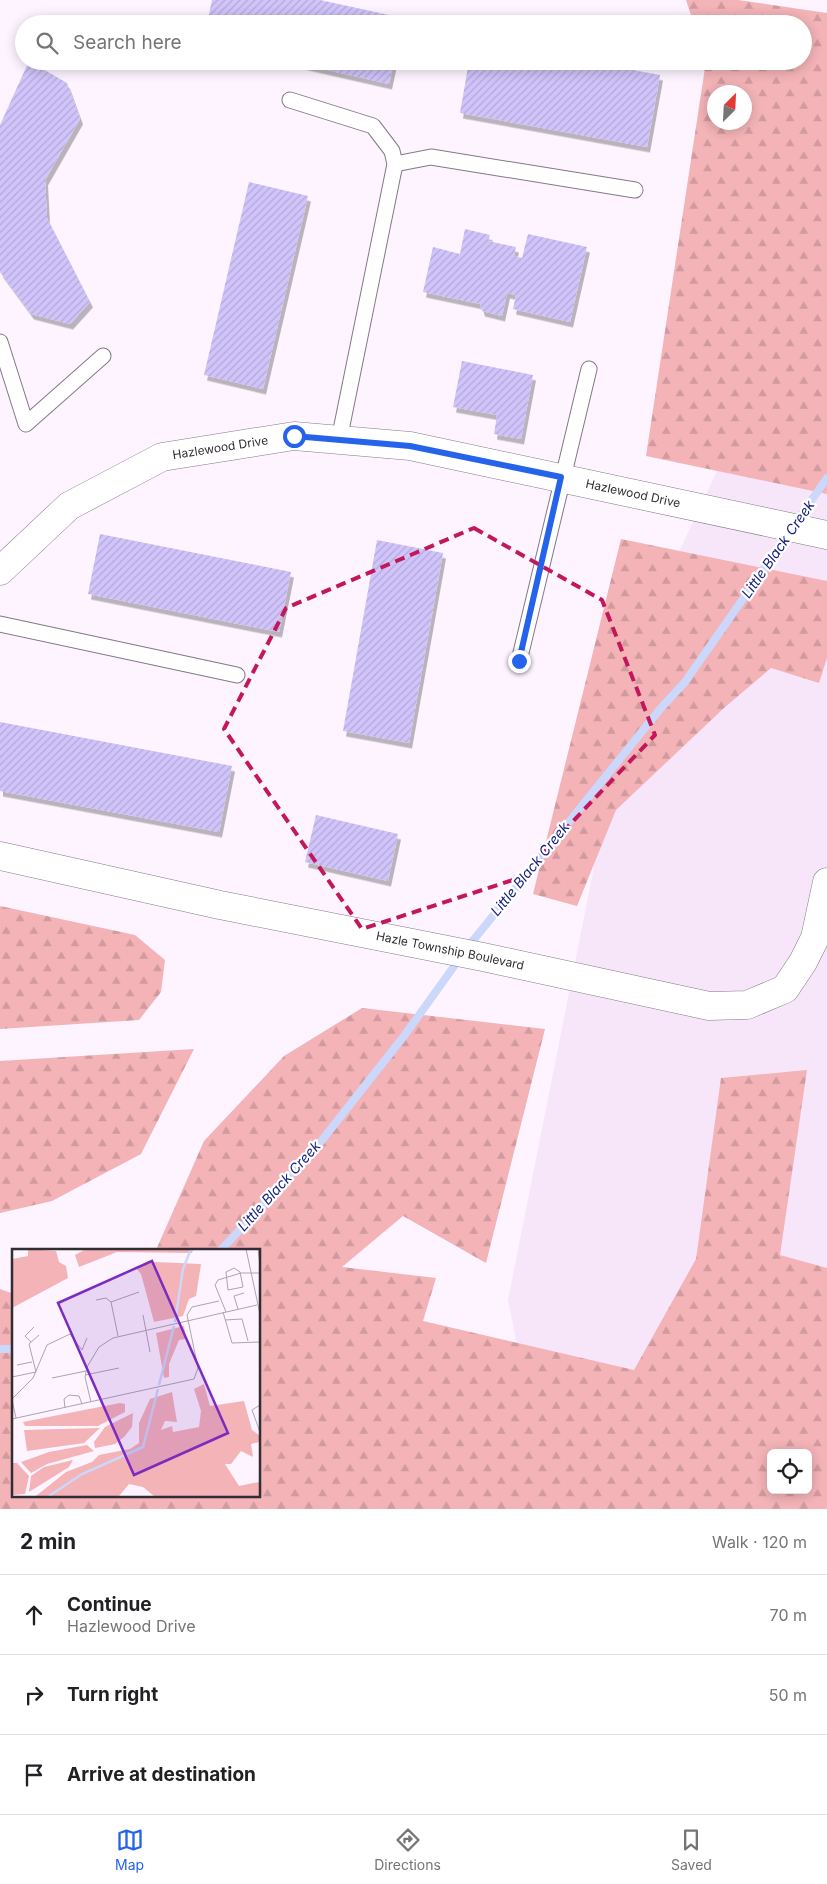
<!DOCTYPE html>
<html lang="en">
<head>
<meta charset="utf-8">
<style>
  :root { --surface:#fff; --page:#f6f6f6; --text:#202124; --muted:#757577; --line:#e0e0e0; --accent:#2563eb }
  body { margin:0; font-family:Inter,sans-serif; background:var(--page); color:var(--text) }
  .controls { position:absolute; right:15px; bottom:15px; display:grid; overflow:hidden; border-radius:8px; box-shadow:0 2px 12px #0003 }
  .controls button { width:45px; height:45px; display:grid; place-items:center; padding:0; border:0; border-bottom:1px solid var(--line); background:var(--surface); color:var(--text); font:25px sans-serif }
  .compass { position:absolute; left:707px; top:85px; width:45px; height:45px; border-radius:50%; background:var(--surface); box-shadow:0 2px 12px #0003; rotate:24deg }
  .stop { position:absolute; width:15px; height:15px; margin:-11px; border:4px solid #2563eb; border-radius:50%; background:#fff }
  .stop.end { background:#2563eb; border-color:#fff; box-shadow:0 1px 5px #0008 }
  .list { margin:0; padding:0; list-style:none }
  h2 { display:flex; justify-content:space-between; align-items:center; height:65px; margin:0; padding:0 20px; font-size:21px }
  h2 small { font-size:16px; font-weight:400; color:var(--muted) }
  .list li { display:grid; grid-template-columns:32px 1fr auto; gap:15px; align-items:center; box-sizing:border-box; height:80px; padding:0 20px; border-top:1px solid var(--line) }
  .list b { display:block; font-size:19px; white-space:nowrap }
  .list p { margin:0; font-size:16px; white-space:nowrap; color:var(--muted) }
  .list em { font-size:16px; font-style:normal; color:var(--muted) }
  .icon { flex:none; width:28px; height:28px; fill:none; stroke:currentColor; stroke-width:2; stroke-linecap:round; stroke-linejoin:round }
  .map { position:relative; flex:none; width:827px; height:1509px; overflow:hidden }
  .search { position:absolute; background:var(--surface); box-shadow:0 2px 12px #0003; left:15px; right:15px; top:15px; height:55px; display:flex; align-items:center; gap:12px; box-sizing:border-box; padding:0 18px; border-radius:28px; color:var(--muted); font-size:19px }
  .sheet { height:305px; background:var(--surface) }
  nav { display:flex; justify-content:space-around; align-items:center; box-sizing:border-box; height:70px; border-top:1px solid var(--line); background:var(--surface); font-size:14px; color:var(--muted) }
  nav a { display:grid; justify-items:center; gap:2px }
  nav .on { color:var(--accent) }
  .map>svg:first-child { display:block }
  .built { fill:#f7e6fa; fill-rule:evenodd }
  .forest { fill:url(#forest-firs); fill-rule:evenodd }
  .lines { fill:none; stroke-linecap:round; stroke-linejoin:round }
  .stream { stroke:#cbd8fb; stroke-width:8 }
  .building { fill:url(#building-hatch); filter:url(#shadow) }
  .lane-casing { stroke:#837985; stroke-width:17 }
  .street-casing { stroke:#837985; stroke-width:29 }
  .secondary-casing { stroke:#837985; stroke-width:29 }
  .lane { stroke:#fff; stroke-width:15 }
  .street { stroke:#fff; stroke-width:28 }
  .secondary { stroke:#fff; stroke-width:28 }
  .route { stroke:#2563eb; stroke-width:6 }
  .marked { fill:none; stroke:#c2185b; stroke-width:4; stroke-dasharray:10 6; stroke-linejoin:round }
  .labels { text-anchor:middle; stroke-width:4.5; stroke-linejoin:round; paint-order:stroke }
  .street-label { font-size:12px; fill:#312d32; stroke:#fff }
  .water-label { font-size:14px; font-style:italic; fill:#15207e; stroke:#fff }
  .inset-river { fill:none; stroke:#cbd8fb; stroke-width:2.5 }
  .inset-road { fill:none; stroke:#aba4ad; stroke-width:1 }
  .view { fill:#7b2cbf; fill-opacity:0.15; stroke:#7b2cbf; stroke-width:2.5 }
  .inset-edge { fill:none; stroke:#312d32; stroke-width:2.5 }
</style>
</head>
<body>
<div class="map">
<svg width="827" height="1509" viewBox="0 0 827 1509">
  <defs>
    <pattern id="forest-firs" width="22" height="20" patternUnits="userSpaceOnUse" patternTransform="scale(1.25)"><rect width="22" height="20" fill="#f3b3b7"/><path d="M5 1l3.5 6h-7zM16 11l3.5 6h-7z" fill="#d19a9e"/></pattern>
    <pattern id="building-hatch" width="6" height="6" patternUnits="userSpaceOnUse" patternTransform="scale(1.25)"><rect width="6" height="6" fill="#d0c4fa"/><path d="M-1 1l2-2M0 6l6-6M5 7l2-2" fill="none" stroke="#b3a9d7"/></pattern>
    <filter id="shadow"><feDropShadow dx="3" dy="5.5" stdDeviation="0" flood-color="#0004"/></filter>
  </defs>
  <rect width="100%" height="100%" fill="#fdf4ff"/>
  <path class="built" d="M827,236V1509H550L508,1300L640,635ZM771,1453H808V1490H771Z"/>
  <g class="forest">
    <path d="M686,0H738L827,13V494L646,456L706,61H803V24H694ZM744,92V122H714V92Z"/>
    <path d="M621,539L827,581V658L819,683L771,668L724,708L616,810L577,906L533,894Z"/>
    <path d="M0,906L135,935L165,960L161,992L139,1020L0,1029Z"/>
    <path d="M362,1008L545,1029L486,1263L403,1216L342,1267L436,1278L423,1321L634,1370L696,1259L721,1078L807,1070L780,1255L827,1268V1509H0V1289L14,1294V1495H259V1250H156L204,1141L284,1056ZM771,1453H808V1490H771Z"/>
    <path d="M194,1049L141,1154L52,1201L0,1213V1061Z"/>
  </g>
  <g class="lines">
    <g class="stream">
      <path d="M795,524L827,478"/>
      <path d="M467,948L661,708L685,682L789,533"/>
      <path d="M221,1250L319,1144L404,1036L460,958"/>
      <path d="M0,1349H14"/>
    </g>
  </g>
  <g class="building">
    <path d="M212,0H320L403,18L402,24H207Z"/>
    <path d="M29,61L67,83L80,119L45,180L47,218L90,302L70,324L31,314L0,272V125Z"/>
    <path d="M288,61H394L389,84Z"/>
    <path d="M469,61H584L660,75L647,147L460,113Z"/>
    <path d="M249,182L308,196L263,389L204,375Z"/>
    <path d="M465,229L490,235L488,241L516,247L514,256L522,258L528,234L587,247L570,322L513,309L516,295L507,293L502,316L482,311L480,304L423,292L433,247L460,254Z"/>
    <path d="M462,361L533,375L521,439L494,434L497,415L453,407Z"/>
    <path d="M100,534L291,572L279,632L88,594Z"/>
    <path d="M377,540L443,553L409,743L343,731Z"/>
    <path d="M0,722L232,766L219,832L0,791Z"/>
    <path d="M316,815L398,834L388,881L305,862Z"/>
  </g>
  <g class="lines">
    <defs>
      <g id="lane">
        <path d="M290,100L373,126L392,151L395,164L339,440"/>
        <path d="M395,164L431,157L635,190"/>
        <path d="M0,342L26,424L103,356"/>
        <path d="M0,624L237,675"/>
        <path d="M519,661L589,369"/>
      </g>
      <g id="street">
        <path id="s1" d="M0,571L69,506L162,457L294,436L410,446L827,535"/>
      </g>
      <g id="secondary">
        <path id="s2" d="M0,856L220,905L483,957L709,1006L747,1005L785,989L803,962L815,938L827,882"/>
      </g>
    </defs>
    <use href="#lane" class="lane-casing"/>
    <use href="#street" class="street-casing"/>
    <use href="#secondary" class="secondary-casing"/>
    <use href="#lane" class="lane"/>
    <use href="#street" class="street"/>
    <use href="#secondary" class="secondary"/>
  </g>
  <g class="lines">
    <path class="route" d="M294,436L410,446L561,477L519,661"/>
  </g>
  <path class="marked" d="M474,528L602,600L655,735L519,878L362,929L224,729L286,608Z"/>
  <g class="labels">
    <g class="street-label">
      <text dy="4" stroke="none"><textPath href="#s1" startOffset="259">Hazlewood Drive</textPath></text>
      <text dy="4" stroke="none"><textPath href="#s1" startOffset="678">Hazlewood Drive</textPath></text>
      <text dy="4" stroke="none"><textPath href="#s2" startOffset="460">Hazle Township Boulevard</textPath></text>
    </g>
    <g class="water-label">
      <text transform="translate(778 549) rotate(-55)" y="5">Little Black Creek</text>
      <text transform="translate(530 869) rotate(-51)" y="5">Little Black Creek</text>
      <text transform="translate(279 1186) rotate(-48)" y="5">Little Black Creek</text>
    </g>
  </g>
  <g transform="translate(12 1249)">
    <rect width="248" height="248" fill="#fdf4ff"/>
    <path d="M16,0L44,2L47,13L54,17L56,29L0,59V10L16,7ZM74,0H181L180,4L105,3L67,18L63,6ZM143,13L189,15L184,47L177,50L171,67L142,73L129,25L123,18ZM172,77L174,90L167,91L157,115V128L152,129L144,84ZM192,135L198,157L232,152L240,181L247,186V193L239,195L241,208L229,202L219,215H213L227,237L247,233V247H142L131,238L117,235L107,247H24L54,223L80,213L87,206L118,200L127,194V174L138,150L160,143L165,173L153,172L149,181L160,177L161,183L187,178L189,162L182,140ZM108,154L113,155V163L86,177H13L11,173ZM121,164L120,178L112,188L103,195L83,199L82,193L93,178ZM88,179L72,194L15,202L12,181ZM75,196L82,202L35,215L19,224L9,213L37,203ZM61,211L57,218L17,243L19,227L32,218ZM0,214H5L17,227L13,245L0,246Z" fill="#f3b3b7"/>
    <path class="inset-river" d="M163,73L171,20L179,0M147,136L162,77M37,247L70,225L131,198L146,140"/>
    <path class="inset-road" d="M234,0L248,65M246,0L248,16M222,19L228,23L231,38L216,41L214,23ZM84,51L94,49L99,53L106,87M99,53L127,43M226,60L222,47L232,44M211,63L220,94L248,93M214,63L203,36L206,31L229,24H248M131,66L138,103M213,71L230,70L236,92M19,93L13,87L22,78M5,116L20,113M73,126L107,119M0,128L24,123L17,95L27,86M40,129L74,122M0,150L21,129L35,96L58,85L70,101L75,89M0,151L4,169M79,153L73,128L75,118L87,98L101,89L245,56M248,156L240,161L248,183M53,159L52,150L57,146L67,147L70,155M0,170L182,130L186,119L175,66L180,58L207,52"/>
    <path class="view" d="M140,12L216,184L122,226L46,54Z"/>
    <rect width="248" height="248" class="inset-edge"/>
  </g>
</svg>
<div class="controls">
<button><svg class="icon" aria-label="locate" viewBox="0 0 24 24"><circle cx="12" cy="12" r="6"/><path d="M12 2v4M12 18v4M2 12h4M18 12h4"/></svg></button>
</div>
<svg class="compass" viewBox="-18 -18 36 36"><path d="M0-13l5 13h-10z" fill="#e53935"/><path d="M0 13l5-13h-10z" fill="#757577"/></svg>
<div class="stop" style="left:294px;top:436px"></div>
<div class="stop end" style="left:519px;top:661px"></div>
<div class="search"><svg class="icon" aria-label="search" viewBox="0 0 24 24"><circle cx="10" cy="10" r="6"/><path d="M15 15l6 6"/></svg>Search here</div>
</div>
<section class="sheet">
<h2>2 min<small>Walk · 120 m</small></h2>
<ul class="list">
<li><svg class="icon" aria-label="ahead" viewBox="0 0 24 24"><path d="M12 20V5M6 11l6-6 6 6"/></svg><div><b>Continue</b><p>Hazlewood Drive</p></div><em>70 m</em></li>
<li><svg class="icon" aria-label="right" viewBox="0 0 24 24"><path d="M7 20v-9h11M14 6l5 5-5 5"/></svg><div><b>Turn right</b></div><em>50 m</em></li>
<li><svg class="icon" aria-label="arrive" viewBox="0 0 24 24"><path d="M6 21V4h12l-3 4 3 4H6"/></svg><div><b>Arrive at destination</b></div></li>
</ul>
</section>
<nav>
<a class="on"><svg class="icon" aria-label="map" viewBox="0 0 24 24"><path d="M3 6l6-2 6 2 6-2v14l-6 2-6-2-6 2zM9 4v14M15 6v14"/></svg>Map</a>
<a><svg class="icon" aria-label="directions" viewBox="0 0 24 24"><path d="M12 3l9 9-9 9-9-9zM9 14v-3h6M13 9l2 2-2 2"/></svg>Directions</a>
<a><svg class="icon" aria-label="saved" viewBox="0 0 24 24"><path d="M7 4h10v16l-5-4-5 4z"/></svg>Saved</a>
</nav>
</body>
</html>
